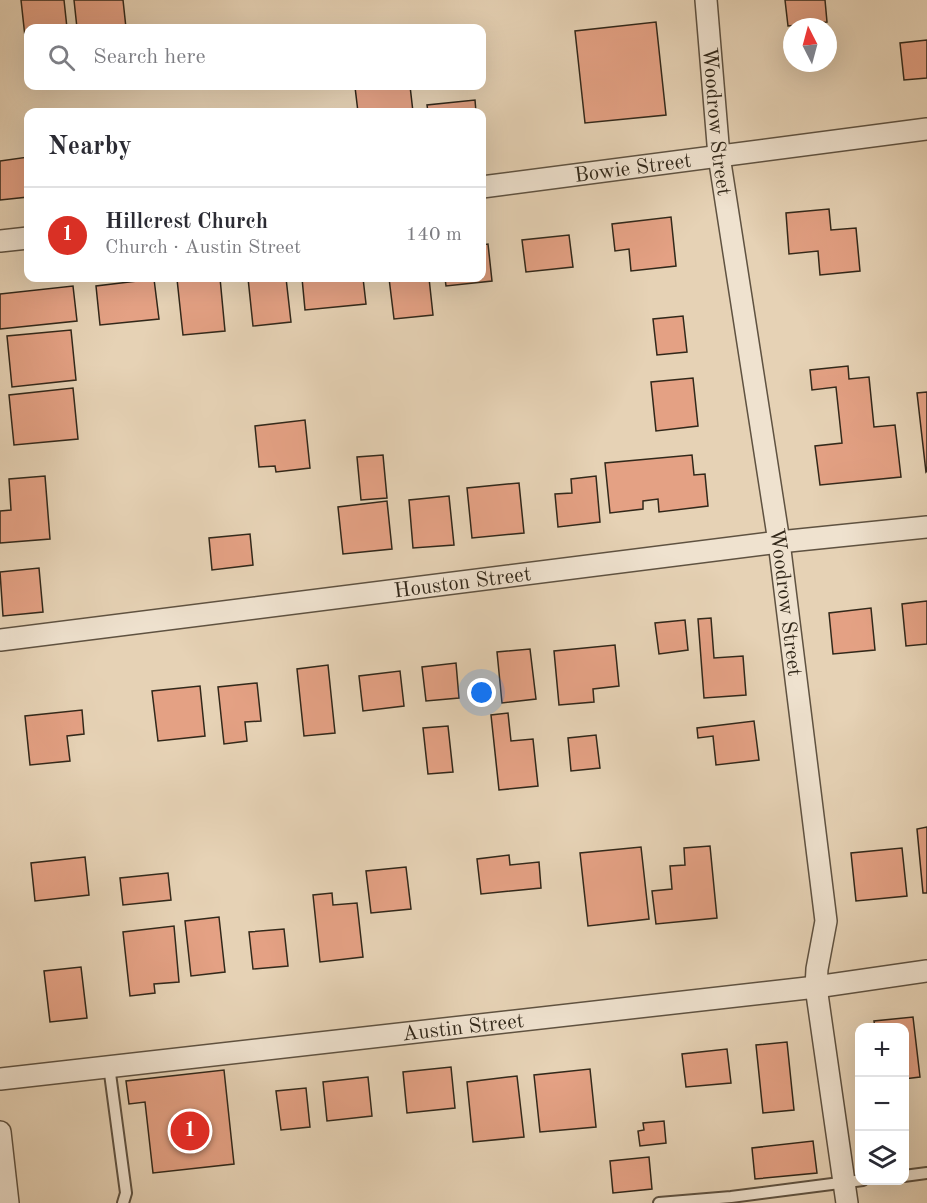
<!DOCTYPE html>
<html lang="en">
<head>
<meta charset="utf-8">
<style>
  :root { --surface:#fff; --page:#f2f2f3; --text:#2b2b33; --muted:#7c7c81; --line:#e1e1e2; --accent:#d93025 }
  body { margin:0; font-family:"Old Standard TT",serif; background:var(--page); color:var(--text) }
  .controls { position:absolute; right:18px; bottom:18px; display:grid; overflow:hidden; border-radius:12px; box-shadow:0 6px 24px #0002 }
  .controls button { width:54px; height:54px; display:grid; place-items:center; padding:0; border:0; border-bottom:2px solid var(--line); background:var(--surface); color:var(--text); font:30px sans-serif }
  .compass { position:absolute; left:783px; top:18px; width:54px; height:54px; border-radius:50%; background:var(--surface); box-shadow:0 6px 24px #0002; rotate:354deg }
  .you { position:absolute; left:482px; top:693px; width:21px; height:21px; margin:-15px; border:4px solid #fff; border-radius:50%; background:#1a73e8; box-shadow:0 0 0 9px #1a73e833 }
  .badge { display:grid; place-items:center; width:39px; height:39px; border-radius:50%; background:var(--accent); color:#fff; font-size:20px; font-weight:700 }
  .pin { position:absolute; translate:-50% -50%; border:3px solid #fff; box-shadow:0 2px 6px #0006 }
  .list { margin:0; padding:0; list-style:none }
  h2 { display:flex; justify-content:space-between; align-items:center; height:78px; margin:0; padding:0 24px; font-size:26px }
  h2 small { font-size:20px; font-weight:400; color:var(--muted) }
  .list li { display:grid; grid-template-columns:39px 1fr auto; gap:18px; align-items:center; box-sizing:border-box; height:96px; padding:0 24px; border-top:2px solid var(--line) }
  .list b { display:block; font-size:22px; white-space:nowrap }
  .list p { margin:0; font-size:20px; white-space:nowrap; color:var(--muted) }
  .list em { font-size:20px; font-style:normal; color:var(--muted) }
  .icon { flex:none; width:33px; height:33px; fill:none; stroke:currentColor; stroke-width:2; stroke-linecap:round; stroke-linejoin:round }
  .map { position:relative; flex:none; width:927px; height:1203px; overflow:hidden }
  .search { position:absolute; background:var(--surface); box-shadow:0 6px 24px #0002; left:24px; top:24px; width:462px; height:66px; display:flex; align-items:center; gap:15px; box-sizing:border-box; padding:0 21px; border-radius:12px; color:var(--muted); font-size:22px }
  .panel { position:absolute; background:var(--surface); box-shadow:0 6px 24px #0002; left:24px; top:108px; width:462px; height:174px; border-radius:12px }
  .map>svg:first-child { display:block }
  .building { fill:#e4a184; stroke:#32281a; stroke-width:1.5 }
  .lines { fill:none; stroke-linecap:round; stroke-linejoin:round }
  .service-casing { stroke:#5f5241; stroke-width:14 }
  .minor-casing { stroke:#5f5241; stroke-width:24 }
  .service { stroke:#efe2cf; stroke-width:10 }
  .minor { stroke:#efe2cf; stroke-width:21 }
  .labels { text-anchor:middle; stroke-width:4.5; stroke-linejoin:round; paint-order:stroke }
  .street-label { font-size:21px; fill:#32281a; stroke:#efe2cf }
</style>
</head>
<body>
<div class="map">
<svg width="927" height="1203" viewBox="0 0 927 1203">
  <rect width="100%" height="100%" fill="#e6d2b5"/>
  <filter id="stains"><feTurbulence type="fractalNoise" baseFrequency=".00333" numOctaves="4"/><feColorMatrix values="0 0 0 0 .2 0 0 0 0 .09 0 0 0 0 .02 0 0 0 .5 -.17"/></filter>
  <radialGradient id="worn" r=".72"><stop offset=".6" stop-color="#630" stop-opacity="0"/><stop offset="1" stop-color="#630" stop-opacity=".3"/></radialGradient>
  <g class="building">
    <path d="M21,0H64L67,28H28V45L26,46Z"/>
    <path d="M74,0H123L126,28H77Z"/>
    <path d="M785,0H825L827,22L788,26Z"/>
    <path d="M656,22L666,115L585,123L575,31Z"/>
    <path d="M927,40V78L904,80L900,43Z"/>
    <path d="M372,86H410L413,112H358L355,87Z"/>
    <path d="M475,100L476,112H428L427,105Z"/>
    <path d="M28,157V197L0,200V161Z"/>
    <path d="M829,209L831,230L856,228L860,271L820,275L818,251L789,254L786,213Z"/>
    <path d="M671,217L676,266L631,271L629,249L615,251L612,224Z"/>
    <path d="M569,235L573,267L526,272L522,240Z"/>
    <path d="M488,244L492,281L446,286L445,278H482V245Z"/>
    <path d="M193,278H220L225,331L183,335L177,279Z"/>
    <path d="M248,278H286L291,322L253,326Z"/>
    <path d="M302,278H363L366,304L305,310Z"/>
    <path d="M389,278H429L433,315L394,319Z"/>
    <path d="M154,279L159,319L100,325L96,286Z"/>
    <path d="M73,286L77,321L0,329V294Z"/>
    <path d="M683,316L687,352L657,355L653,319Z"/>
    <path d="M71,330L76,380L12,387L7,336Z"/>
    <path d="M848,366L849,379L869,377L874,427L895,425L901,477L820,485L815,446L842,443L836,387L812,390L810,370Z"/>
    <path d="M693,378L698,426L656,431L651,382Z"/>
    <path d="M73,388L78,439L14,445L9,395Z"/>
    <path d="M927,392V471L926,472L917,393Z"/>
    <path d="M305,420L310,468L276,472L275,466L259,467L255,426Z"/>
    <path d="M383,455L387,498L361,500L357,457Z"/>
    <path d="M692,455L694,475L705,474L708,506L659,512L658,499L643,501V509L610,513L605,463Z"/>
    <path d="M45,476L50,539L0,543V511L11,510L9,479Z"/>
    <path d="M596,476L600,522L558,527L555,494L572,493L571,479Z"/>
    <path d="M519,483L524,533L472,538L467,488Z"/>
    <path d="M449,496L454,545L413,548L409,500Z"/>
    <path d="M387,501L392,549L343,554L338,507Z"/>
    <path d="M250,534L253,565L212,570L209,538Z"/>
    <path d="M39,568L43,612L3,616L0,572Z"/>
    <path d="M927,601V644L906,646L902,604Z"/>
    <path d="M871,608L875,650L833,654L829,613Z"/>
    <path d="M711,618L714,658L743,656L746,695L704,698L698,619Z"/>
    <path d="M685,620L688,650L659,654L655,623Z"/>
    <path d="M615,645L619,686L593,689L594,702L559,705L554,651Z"/>
    <path d="M530,649L536,699L502,703L497,652Z"/>
    <path d="M456,663L459,698L426,701L422,667Z"/>
    <path d="M328,665L335,733L304,736L297,669Z"/>
    <path d="M400,671L404,706L363,711L359,676Z"/>
    <path d="M257,683L261,721L245,722L247,741L224,744L218,687Z"/>
    <path d="M200,686L205,736L158,741L152,691Z"/>
    <path d="M82,710L84,734L67,736L70,761L30,765L25,716Z"/>
    <path d="M508,713L511,741L533,739L538,786L499,790L491,715Z"/>
    <path d="M754,721L759,760L716,765L713,736L698,738L697,728Z"/>
    <path d="M448,726L453,772L428,774L423,728Z"/>
    <path d="M596,735L600,768L571,771L568,738Z"/>
    <path d="M927,827V893H923L917,829Z"/>
    <path d="M710,846L717,918L656,924L652,891L672,889L670,866L685,865L684,848Z"/>
    <path d="M641,847L649,919L588,926L580,853Z"/>
    <path d="M902,848L907,896L856,901L851,853Z"/>
    <path d="M509,855L510,865L539,862L541,888L481,894L477,859Z"/>
    <path d="M85,857L89,895L35,901L31,863Z"/>
    <path d="M406,867L411,909L371,913L366,871Z"/>
    <path d="M168,873L171,900L123,905L120,878Z"/>
    <path d="M332,893L333,905L357,903L363,957L320,962L313,895Z"/>
    <path d="M219,917L225,972L191,976L185,921Z"/>
    <path d="M174,926L179,982L154,984L155,993L130,996L123,932Z"/>
    <path d="M284,929L288,966L253,969L249,932Z"/>
    <path d="M81,967L87,1018L50,1022L44,971Z"/>
    <path d="M913,1017L920,1077L904,1079V1028H875L874,1021Z"/>
    <path d="M787,1042L794,1110L763,1113L756,1045Z"/>
    <path d="M727,1049L731,1083L686,1087L682,1054Z"/>
    <path d="M451,1067L455,1108L407,1113L403,1072Z"/>
    <path d="M590,1069L596,1127L540,1132L534,1075Z"/>
    <path d="M224,1070L234,1164L153,1173L145,1102L129,1104L126,1081Z"/>
    <path d="M517,1076L524,1137L473,1142L467,1082Z"/>
    <path d="M368,1077L372,1116L327,1121L323,1082Z"/>
    <path d="M306,1088L310,1127L281,1130L276,1091Z"/>
    <path d="M664,1121L666,1143L640,1146L638,1131L644,1130L643,1123Z"/>
    <path d="M813,1141L817,1173L755,1179L752,1148Z"/>
    <path d="M649,1157L652,1189L613,1193L610,1161Z"/>
  </g>
  <g class="lines">
    <defs>
      <g id="service">
        <path d="M109,1066L126,1193L123,1203"/>
        <path d="M904,1176L927,1173"/>
        <path d="M659,1203L731,1197L863,1180"/>
      </g>
      <g id="minor">
        <path id="s1" d="M706,0L719,156L779,542L826,921L817,969L816,987L847,1203"/>
        <path id="s2" d="M482,187L927,129"/>
        <path d="M0,241L28,238"/>
        <path id="s3" d="M0,640L779,542L927,527"/>
        <path id="s4" d="M0,1079L816,987L927,971"/>
        <path d="M0,1132L8,1203"/>
      </g>
    </defs>
    <use href="#service" class="service-casing"/>
    <use href="#minor" class="minor-casing"/>
    <use href="#service" class="service"/>
    <use href="#minor" class="minor"/>
  </g>
  <g class="labels">
    <g class="street-label">
      <text dy="7" stroke="none"><textPath href="#s1" startOffset="122">Woodrow Street</textPath></text>
      <text dy="7" stroke="none"><textPath href="#s2" startOffset="152">Bowie Street</textPath></text>
      <text dy="7" stroke="none"><textPath href="#s3" startOffset="466">Houston Street</textPath></text>
      <text dy="7" stroke="none"><textPath href="#s1" startOffset="608">Woodrow Street</textPath></text>
      <text dy="7" stroke="none"><textPath href="#s4" startOffset="466">Austin Street</textPath></text>
    </g>
  </g>
  <rect width="100%" height="100%" filter="url(#stains)"/>
  <rect width="100%" height="100%" fill="url(#worn)"/>
</svg>
<div class="controls">
<button>+</button>
<button>−</button>
<button><svg class="icon" aria-label="layers" viewBox="0 0 24 24"><path d="M12 4l9 5-9 5-9-5zM3 14l9 5 9-5"/></svg></button>
</div>
<svg class="compass" viewBox="-18 -18 36 36"><path d="M0-13l5 13h-10z" fill="#e53935"/><path d="M0 13l5-13h-10z" fill="#7c7c81"/></svg>
<div class="you"></div>
<div class="pin badge" style="left:190px;top:1131px">1</div>
<div class="search"><svg class="icon" aria-label="search" viewBox="0 0 24 24"><circle cx="10" cy="10" r="6"/><path d="M15 15l6 6"/></svg>Search here</div>
<section class="panel">
<h2>Nearby<small></small></h2>
<ul class="list">
<li><span class="badge">1</span><div><b>Hillcrest Church</b><p>Church · Austin Street</p></div><em>140 m</em></li>
</ul>
</section>
</div>
</body>
</html>
